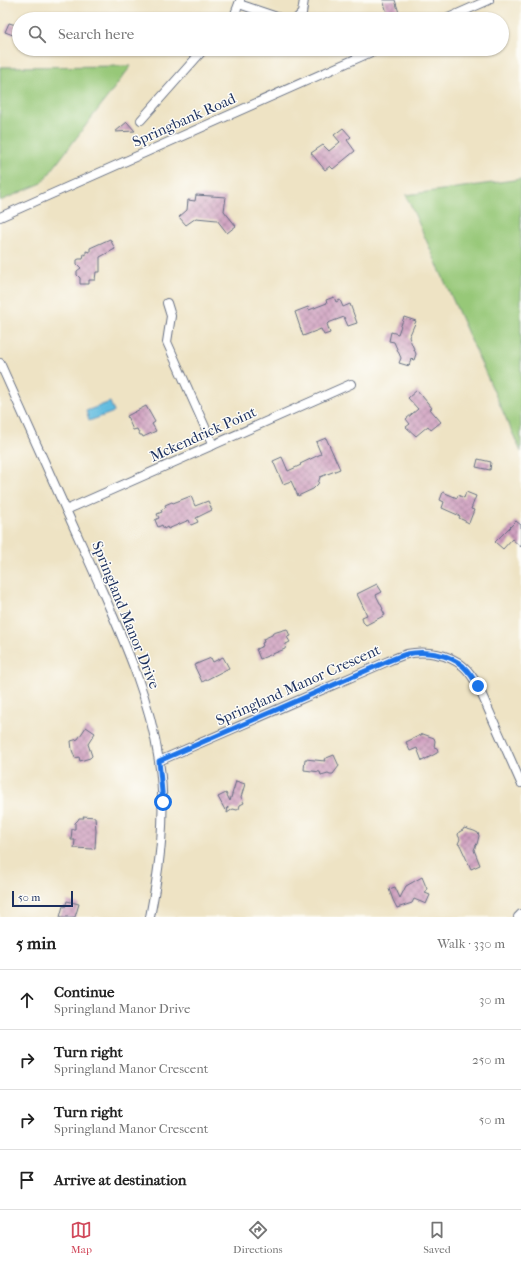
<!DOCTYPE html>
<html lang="en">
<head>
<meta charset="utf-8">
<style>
  :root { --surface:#fff; --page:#f2f2f2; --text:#222; --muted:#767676; --line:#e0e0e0; --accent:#d1495b }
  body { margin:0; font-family:"IM FELL French Canon",serif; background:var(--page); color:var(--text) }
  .scale { position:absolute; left:12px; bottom:10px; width:61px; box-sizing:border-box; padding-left:4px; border:2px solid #1b2f5e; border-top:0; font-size:11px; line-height:14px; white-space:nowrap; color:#1b2f5e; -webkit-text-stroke:3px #fdfcf7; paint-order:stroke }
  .stop { position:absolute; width:12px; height:12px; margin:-9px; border:3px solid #1a73e8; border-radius:50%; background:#fff }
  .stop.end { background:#1a73e8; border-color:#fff; box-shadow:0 1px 4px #0008 }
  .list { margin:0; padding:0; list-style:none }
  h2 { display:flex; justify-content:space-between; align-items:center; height:52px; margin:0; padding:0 16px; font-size:17px }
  h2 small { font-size:13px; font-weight:400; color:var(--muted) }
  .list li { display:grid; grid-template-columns:26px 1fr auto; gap:12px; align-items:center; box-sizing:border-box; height:60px; padding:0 16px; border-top:1px solid var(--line) }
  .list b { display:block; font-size:15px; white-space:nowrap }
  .list p { margin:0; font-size:13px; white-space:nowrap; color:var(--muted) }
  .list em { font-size:13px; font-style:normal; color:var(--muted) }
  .icon { flex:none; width:22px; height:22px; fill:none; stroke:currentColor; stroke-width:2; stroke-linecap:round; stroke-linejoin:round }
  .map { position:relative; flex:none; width:521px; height:917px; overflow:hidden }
  .search { position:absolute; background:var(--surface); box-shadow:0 1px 3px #0004; left:12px; right:12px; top:12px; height:44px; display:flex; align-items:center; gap:10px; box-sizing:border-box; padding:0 14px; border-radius:22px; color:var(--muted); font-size:15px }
  .sheet { height:292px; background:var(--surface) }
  nav { display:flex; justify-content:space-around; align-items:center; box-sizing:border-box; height:56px; border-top:1px solid var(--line); background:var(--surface); font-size:11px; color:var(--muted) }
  nav a { display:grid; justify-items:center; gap:2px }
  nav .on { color:var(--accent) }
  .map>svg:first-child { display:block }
  .green { fill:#97c878; stroke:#597c6b }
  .water { fill:#62bcdf; stroke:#3e769e }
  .building { fill:url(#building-cross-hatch) }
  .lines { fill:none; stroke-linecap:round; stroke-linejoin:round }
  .minor-casing { stroke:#656e82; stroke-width:10 }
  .minor { stroke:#fff; stroke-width:8 }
  .route { stroke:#1a73e8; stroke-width:5 }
  .labels { text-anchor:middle; stroke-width:3; stroke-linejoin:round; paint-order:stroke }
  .street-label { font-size:15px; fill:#1b2f5e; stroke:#fdfcf7 }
</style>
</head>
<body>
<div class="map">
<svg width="521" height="917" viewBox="0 0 521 917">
  <defs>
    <pattern id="building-cross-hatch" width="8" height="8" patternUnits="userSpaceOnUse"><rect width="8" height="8" fill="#ce9dbd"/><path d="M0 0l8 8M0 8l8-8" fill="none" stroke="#a6809d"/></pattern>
  </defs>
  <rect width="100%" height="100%" fill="#fdfcf7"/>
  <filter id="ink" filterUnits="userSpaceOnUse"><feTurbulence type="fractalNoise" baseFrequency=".025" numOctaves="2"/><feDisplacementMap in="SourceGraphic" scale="8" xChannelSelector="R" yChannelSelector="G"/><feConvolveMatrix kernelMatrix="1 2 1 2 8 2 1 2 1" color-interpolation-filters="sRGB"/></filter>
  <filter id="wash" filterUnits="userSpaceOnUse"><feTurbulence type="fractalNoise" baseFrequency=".012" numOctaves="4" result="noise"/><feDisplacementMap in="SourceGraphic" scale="16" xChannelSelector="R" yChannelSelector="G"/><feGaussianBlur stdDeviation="0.9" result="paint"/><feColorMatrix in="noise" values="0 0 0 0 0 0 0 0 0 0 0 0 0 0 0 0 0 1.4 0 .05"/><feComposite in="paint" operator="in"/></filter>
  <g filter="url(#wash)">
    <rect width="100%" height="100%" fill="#eee3c4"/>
    <g class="green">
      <path d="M131,66L42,183L0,201V67Z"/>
      <path d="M521,179V452L406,195Z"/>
    </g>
    <path class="water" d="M110,402L114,412L89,421L86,411Z"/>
    <g id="blocks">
      <g class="building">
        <path d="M383,0H395L400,16L389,19Z"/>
        <path d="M9,23L16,25L13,35L5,32Z"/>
        <path d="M127,122L135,131L115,132Z"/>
        <path d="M343,128L351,137L347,140L355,151L333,169L330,166L325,170L311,153L323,145L329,151L340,142L334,135Z"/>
        <path d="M196,195L226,197L224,211L236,226L227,233L217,220L196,218L186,225L179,217L187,210L188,200L195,201Z"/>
        <path d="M110,239L115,249L100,257V272H96L95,280H89V284H80V278L77,275V271L81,268L77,264V260L79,259H83L84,254L86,255V251L90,252V248Z"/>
        <path d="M334,297L336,302L340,300L343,307L350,304L357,323L348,326L344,317L328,323L327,324L330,333L324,335L321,329L303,336L295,312L308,307L309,310L327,303L326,300Z"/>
        <path d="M404,317L416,321L409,337L416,354L414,360L411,359L409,366L399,363L401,358L394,342L389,341L391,332L398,334Z"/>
        <path d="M417,390L432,408L430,409L441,422L431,430L428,426L416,436L406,427L410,424L406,419L418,409L408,398Z"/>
        <path d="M146,406L155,422L152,424L156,431L143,437L142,435H140L137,429L133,430L127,416Z"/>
        <path d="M326,438L340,469L320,477L318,484L313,489L298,496L291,481L283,484L273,461L282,457L288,471L301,465L300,464L321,454L316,442Z"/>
        <path d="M478,459L491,462L490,470L476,467Z"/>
        <path d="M443,492L457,498L458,495L464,498L466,492L476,496L471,509L474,510L469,523L459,518L460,516L442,508L444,502L440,500Z"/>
        <path d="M191,496L195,506L208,501L212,510L196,518L198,522L191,525L189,520L168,529L167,527L164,529L162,525L158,527L155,520L159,518L157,514L162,512L161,510L166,507L165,505L172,502L173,503Z"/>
        <path d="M516,521L521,525V547L512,539L503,549L495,542Z"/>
        <path d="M377,584L382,592L376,595L383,609H382L385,615L366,625L363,622L362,617L367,615L357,594Z"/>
        <path d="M287,629L290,636L287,637L290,642L286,644L285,649L260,659L256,649L263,646L262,643L264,642L263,639L272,635L273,633Z"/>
        <path d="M223,657L229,668L202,682L194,665L211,658L213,662Z"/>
        <path d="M86,727L95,733L88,744L92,756L90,758L80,761L79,757L75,758L72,750L71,741L78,739Z"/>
        <path d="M423,734L434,738L435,741L434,747L437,748L438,751L437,753L422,761L417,748L410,751L406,742Z"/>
        <path d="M334,755L339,766L333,774H330L328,773L321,775L320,772L304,770L305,759L325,761L324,759Z"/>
        <path d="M236,781L245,784L241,797L244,803L240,805L239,809L237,810L233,809L227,813L228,807L225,810L218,797L226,793L230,801Z"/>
        <path d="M83,816L95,817L96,831L95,848H94L93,849L74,848L75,840H71L72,829H75V823L78,820L79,818H84Z"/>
        <path d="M464,828L474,831L478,833L479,836L477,844L476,845L474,850L480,865L471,869L460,845L458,844L460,839L458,835L459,832L463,830Z"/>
        <path d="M422,877L427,889L425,893L430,895L426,904L414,899L412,903L397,908L393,900L389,889L395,887L400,898L406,886Z"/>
        <path d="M67,901L79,904L75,917H60L63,906L65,907Z"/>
      </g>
    </g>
  </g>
  <g filter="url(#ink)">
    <use href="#blocks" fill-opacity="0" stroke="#656e82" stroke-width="1"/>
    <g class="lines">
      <defs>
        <g id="minor">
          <path d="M239,4L283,19"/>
          <path d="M233,19L240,1"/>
          <path d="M296,19L302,13L304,0"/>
          <path d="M446,19L489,0"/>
          <path d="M141,120L204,49"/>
          <path d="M0,217L378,49"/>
          <path d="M167,303L171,316L167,342L213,445"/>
          <path d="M0,363C31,432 62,501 93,570C120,632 149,693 159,761C167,813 160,865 150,917"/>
          <path d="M66,510L351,384"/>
          <path d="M159,761L386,662C393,659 400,656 407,654C425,650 449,654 463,666C469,671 474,679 478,686L521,783"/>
          <path d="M518,917L521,914"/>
        </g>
      </defs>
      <use href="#minor" class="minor-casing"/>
      <use href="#minor" class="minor"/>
    </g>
  </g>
  <g class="lines" filter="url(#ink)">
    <path class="route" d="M163,802L159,761L386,662C393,659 400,656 407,654C425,650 449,654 463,666C469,672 474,679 478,686"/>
  </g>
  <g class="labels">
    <g class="street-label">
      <text transform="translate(184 120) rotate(-24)" y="5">Springbank Road</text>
      <text transform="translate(203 434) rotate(-24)" y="5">Mckendrick Point</text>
      <text transform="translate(126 615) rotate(68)" y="5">Springland Manor Drive</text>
      <text transform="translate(298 685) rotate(-24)" y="5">Springland Manor Crescent</text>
    </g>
  </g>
</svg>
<div class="scale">50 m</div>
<div class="stop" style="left:163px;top:802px"></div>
<div class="stop end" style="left:478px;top:686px"></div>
<div class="search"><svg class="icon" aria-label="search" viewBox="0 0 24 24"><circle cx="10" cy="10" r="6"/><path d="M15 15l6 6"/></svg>Search here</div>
</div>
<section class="sheet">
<h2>5 min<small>Walk · 330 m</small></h2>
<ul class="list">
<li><svg class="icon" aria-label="ahead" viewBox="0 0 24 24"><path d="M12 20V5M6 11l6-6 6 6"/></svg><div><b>Continue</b><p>Springland Manor Drive</p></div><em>30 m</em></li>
<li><svg class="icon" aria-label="right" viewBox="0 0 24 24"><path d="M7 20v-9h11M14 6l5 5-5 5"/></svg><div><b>Turn right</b><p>Springland Manor Crescent</p></div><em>250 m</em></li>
<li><svg class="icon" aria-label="right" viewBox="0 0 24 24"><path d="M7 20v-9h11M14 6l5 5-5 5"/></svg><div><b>Turn right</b><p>Springland Manor Crescent</p></div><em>50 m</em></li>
<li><svg class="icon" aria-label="arrive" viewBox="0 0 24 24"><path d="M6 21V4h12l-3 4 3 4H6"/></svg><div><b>Arrive at destination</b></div></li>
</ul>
</section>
<nav>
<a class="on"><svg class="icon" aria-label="map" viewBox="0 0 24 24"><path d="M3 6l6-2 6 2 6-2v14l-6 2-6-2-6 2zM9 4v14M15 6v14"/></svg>Map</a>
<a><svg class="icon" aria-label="directions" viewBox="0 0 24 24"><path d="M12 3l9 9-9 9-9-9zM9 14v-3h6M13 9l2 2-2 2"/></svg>Directions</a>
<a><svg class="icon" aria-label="saved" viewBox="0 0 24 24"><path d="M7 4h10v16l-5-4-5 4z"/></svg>Saved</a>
</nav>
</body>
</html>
